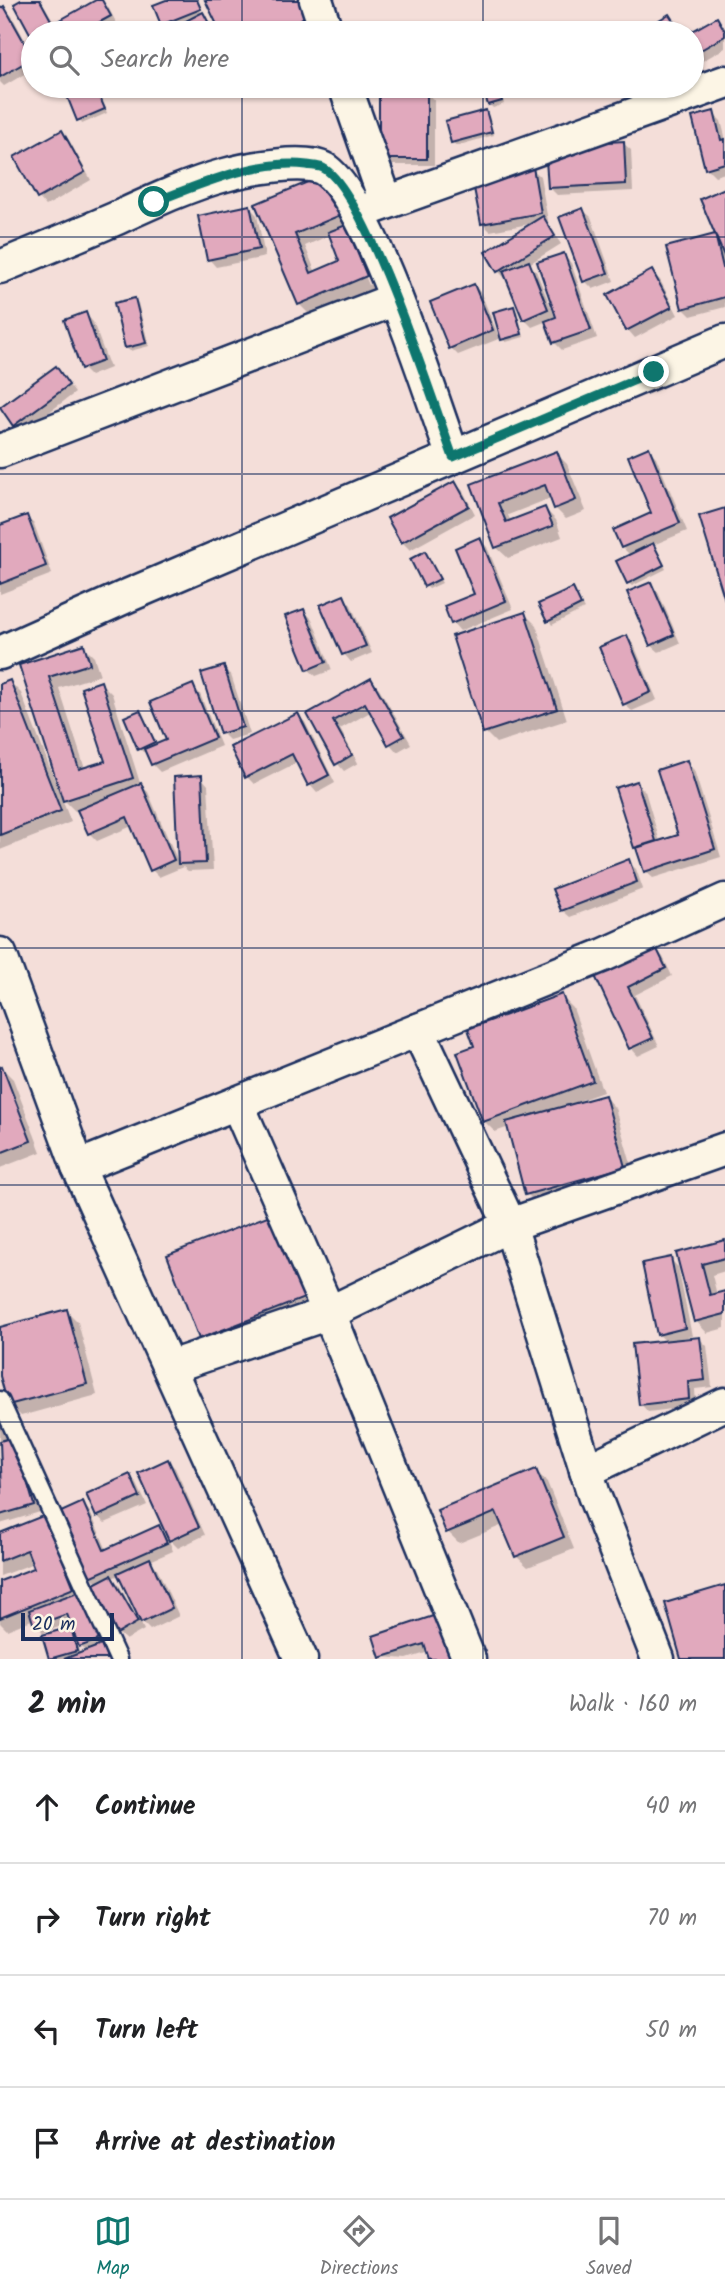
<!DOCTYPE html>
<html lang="en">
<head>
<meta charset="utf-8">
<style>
  :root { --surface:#fff; --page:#f2f2f2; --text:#202124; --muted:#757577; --line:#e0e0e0; --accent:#0f766e }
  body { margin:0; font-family:Kalam,sans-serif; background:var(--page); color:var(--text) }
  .scale { position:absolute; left:21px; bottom:18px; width:93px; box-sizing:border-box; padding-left:7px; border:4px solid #1b2f5e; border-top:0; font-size:19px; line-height:24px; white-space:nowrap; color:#1b2f5e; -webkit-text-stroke:5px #fcf5e5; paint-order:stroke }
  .stop { position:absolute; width:21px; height:21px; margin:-16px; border:5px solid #0f766e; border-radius:50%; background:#fff }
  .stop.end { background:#0f766e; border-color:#fff; box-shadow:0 2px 7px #0008 }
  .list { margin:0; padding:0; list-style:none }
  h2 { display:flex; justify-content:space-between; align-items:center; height:91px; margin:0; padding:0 28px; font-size:30px }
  h2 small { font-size:23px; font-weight:400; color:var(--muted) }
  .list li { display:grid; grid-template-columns:46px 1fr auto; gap:21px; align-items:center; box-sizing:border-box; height:112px; padding:0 28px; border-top:2px solid var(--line) }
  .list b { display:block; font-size:26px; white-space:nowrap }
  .list em { font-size:23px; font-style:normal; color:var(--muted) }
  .icon { flex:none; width:38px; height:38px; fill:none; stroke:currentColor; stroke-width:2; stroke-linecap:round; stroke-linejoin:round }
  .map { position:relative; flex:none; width:725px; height:1659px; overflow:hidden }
  .search { position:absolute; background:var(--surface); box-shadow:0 2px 5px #0004; left:21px; right:21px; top:21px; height:77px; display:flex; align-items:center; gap:18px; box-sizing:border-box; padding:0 24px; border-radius:38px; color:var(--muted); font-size:26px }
  .sheet { height:539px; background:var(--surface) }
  nav { display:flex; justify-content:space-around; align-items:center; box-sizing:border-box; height:98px; border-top:2px solid var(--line); background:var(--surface); font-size:19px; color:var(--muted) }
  nav a { display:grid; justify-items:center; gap:4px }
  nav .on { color:var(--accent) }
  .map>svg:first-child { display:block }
  .shadow { fill:#0003; fill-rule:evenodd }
  .building { fill:#e1a9bd; stroke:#1b2f5e; stroke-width:2 }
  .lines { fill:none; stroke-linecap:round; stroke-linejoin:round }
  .lane-casing { stroke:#1b2f5e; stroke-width:21 }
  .street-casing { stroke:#1b2f5e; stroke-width:37 }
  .lane { stroke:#fcf5e5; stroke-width:16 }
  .street { stroke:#fcf5e5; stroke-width:32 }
  .route { stroke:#0f766e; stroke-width:9 }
  .grid { fill:none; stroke:#1b2f5e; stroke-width:2; stroke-opacity:0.55 }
</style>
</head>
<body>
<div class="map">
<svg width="725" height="1659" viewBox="0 0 725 1659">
  <rect width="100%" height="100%" fill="#f4ded9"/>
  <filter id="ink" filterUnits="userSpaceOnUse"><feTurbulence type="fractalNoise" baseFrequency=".0143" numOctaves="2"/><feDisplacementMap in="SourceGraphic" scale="14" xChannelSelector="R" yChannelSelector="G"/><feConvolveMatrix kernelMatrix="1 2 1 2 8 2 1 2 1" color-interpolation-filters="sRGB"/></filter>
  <g filter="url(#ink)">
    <g class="shadow">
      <path d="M24,0H41L56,25L101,0L108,7L117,24L101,33H33V36L16,5Z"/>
      <path d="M170,0H198L201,13L210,22L216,33H182L179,27L192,20L191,17L166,28L162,24Z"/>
      <path d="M207,0H303L317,27L305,33H223Z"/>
      <path d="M4,8L12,16L33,55V69L4,86L0,82V11Z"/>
      <path d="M716,19L725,28V48L692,67V34Z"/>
      <path d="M82,86H96L107,113L82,124L67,92Z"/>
      <path d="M484,86H499L504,104L493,108L489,104Z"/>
      <path d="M620,86H637L624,90Z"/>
      <path d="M426,93L434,100V165H388L381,158Z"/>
      <path d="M485,112L489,116L494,135L456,146L453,142Z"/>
      <path d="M713,113L721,121L725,136V173L715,176L707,168Z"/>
      <path d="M62,132L69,140L91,180L46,206L39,198L17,158Z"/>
      <path d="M623,143L631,150L633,191L557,195L550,188Z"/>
      <path d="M532,169L540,176L548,221H545L561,244L529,264L536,271L555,317L557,315L563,255L571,263L597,338L562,350L554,342L547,321L532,327L524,319L508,278L506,279L498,271L487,253L535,223L490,231L482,223Z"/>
      <path d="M326,176L353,225L346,228L356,238L377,287L310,315L299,304L257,205ZM330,235L342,262L316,273L305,246ZM349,238H353L372,283L369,285Z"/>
      <path d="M725,190V307L691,316L683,308L668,248L717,236Z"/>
      <path d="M249,207L257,215L265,257L216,267L209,259Z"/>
      <path d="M583,210L591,217L614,281L593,289L585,281Z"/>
      <path d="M652,273L660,280L678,315L635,338L628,330L609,296Z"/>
      <path d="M474,286L481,293L499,337L514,308L517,311L524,337L506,342L501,338L458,355L451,348Z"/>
      <path d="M135,300L138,303L149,346L130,351L126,348Z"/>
      <path d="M86,314L93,322L110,368L90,376L82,368Z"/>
      <path d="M56,368L75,393L22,432L14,425Z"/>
      <path d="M648,449L656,457L687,531L653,545L666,569L632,586L629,583L631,556L622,547L654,514Z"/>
      <path d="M556,453L567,464L586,511L566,519L555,508L551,498L508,515L511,522L545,509L556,520L562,537L508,558L496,547L473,485Z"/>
      <path d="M455,483L463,491L475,514L410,550L402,542Z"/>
      <path d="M26,517L34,524L52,574L0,594V527Z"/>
      <path d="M480,539L487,547L513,609L460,631L453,623L476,595Z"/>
      <path d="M425,553L442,583L429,589L426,586Z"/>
      <path d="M650,584L658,592L680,643L659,652L651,645Z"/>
      <path d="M572,590L584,609L552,625L540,605Z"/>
      <path d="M344,597L351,605L372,653L351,662L344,654Z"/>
      <path d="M304,611L312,619L332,670L316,676L308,669Z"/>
      <path d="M525,614L536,625L567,720L496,743L485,732Z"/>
      <path d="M627,637L634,645L657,700L632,711L624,704Z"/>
      <path d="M83,646L94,657L100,675L59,688L85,769L107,762L101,683L112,694L141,786L148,792L180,866L176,779L201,777L208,785L213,870L188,871L183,867L159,877L152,870L132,826L97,841L89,833L79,810L75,811L61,797L71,822L0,850V686L10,682L21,693L55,781L58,780L21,666Z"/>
      <path d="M223,668L231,675L250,734L229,740L222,733Z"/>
      <path d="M371,680L379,688L411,744L397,752L390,744L372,711L340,729L358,763L344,771L337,763L309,715Z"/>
      <path d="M192,686L200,694L221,746L160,772L152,764L146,751L143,752L140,749V712L157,746L168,741Z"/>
      <path d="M297,715L305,722L335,783L317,793L310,785L298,762L254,784L247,777Z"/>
      <path d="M686,762L694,770L721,857L653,878L645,871L618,789L637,783L645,791L660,842L680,836Z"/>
      <path d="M628,862L636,869L643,889L570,917L562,910Z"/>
      <path d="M656,949L663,957L672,976L635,995L659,1046L638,1056L631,1048L597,977Z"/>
      <path d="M561,996L573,1008L603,1092L581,1100L582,1103L604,1096L615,1108L635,1178L538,1205L527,1194L509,1127L495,1132L484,1121Z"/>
      <path d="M2,1068L13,1079L41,1152L0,1168V1069Z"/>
      <path d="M275,1215L317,1308L212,1349L200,1338Z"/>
      <path d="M725,1242V1271L712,1275L717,1295L725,1293V1328L707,1333L696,1321L678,1254Z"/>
      <path d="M670,1259L678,1267L692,1336L682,1338L683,1340L700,1339L707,1346L712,1387L695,1389L696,1406L648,1412L641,1404L667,1342L658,1334Z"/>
      <path d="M67,1311L78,1322L97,1395L21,1416L10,1405L0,1369V1329Z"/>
      <path d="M0,1407L21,1446L40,1512L0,1524V1495L4,1494L0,1480Z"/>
      <path d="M168,1461L175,1468L205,1535L178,1548L168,1538L173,1551L150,1561L157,1568L179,1616L150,1630L139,1619L144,1630L126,1640L118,1633L99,1584L91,1576L83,1504L90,1512L107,1550L158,1527L168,1537ZM119,1575L138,1612L135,1614L119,1585L112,1578Z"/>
      <path d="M536,1471L547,1482L574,1549L528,1567L516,1556L503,1525L459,1543L448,1532Z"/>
      <path d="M130,1476L137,1484L147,1505L105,1523L97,1516Z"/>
      <path d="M45,1517L107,1647L102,1648L110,1659H51L44,1637L70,1629L76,1635L72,1622L43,1633L34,1619L7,1630L0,1623V1583L37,1569L34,1563L0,1576V1535ZM76,1642L87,1652L80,1655Z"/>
      <path d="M438,1616L431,1659L429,1652L407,1659L382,1657L375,1637Z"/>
    </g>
    <g class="building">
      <path d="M21,0H40L53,24L96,0H102L111,16L80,33H33V39L14,4Z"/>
      <path d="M166,0H197L201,9L161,25L153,5Z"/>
      <path d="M205,0H299L307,16L272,33H221Z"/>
      <path d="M4,6L33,58L0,77V9Z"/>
      <path d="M203,12L214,33H180L176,26Z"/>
      <path d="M669,14L681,33H661L654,23Z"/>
      <path d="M717,17L725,31V36L692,55V33H689Z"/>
      <path d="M78,86H95L105,109L77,121L65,91Z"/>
      <path d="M482,86H497L502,101L488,105Z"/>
      <rect x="379" y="91" width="48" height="68"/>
      <path d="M486,110L492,132L451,143L445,121Z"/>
      <path d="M714,111L721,140L725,139V163L705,169L692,117Z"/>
      <path d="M62,130L85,172L37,199L14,157Z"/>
      <path d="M624,141L626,184L548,188L545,146Z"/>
      <path d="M533,167L541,213L481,224L472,178Z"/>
      <path d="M327,174L343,214L295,234L311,273L339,261L328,232L346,225L367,276L298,305L255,204Z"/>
      <path d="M725,188V258L700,199Z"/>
      <path d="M250,205L259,249L207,260L198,216Z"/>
      <path d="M583,208L608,273L583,282L559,217Z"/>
      <path d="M543,216L555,236L497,272L485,252Z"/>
      <path d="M715,234L725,276V297L682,309L666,247Z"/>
      <path d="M564,253L591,330L553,343L545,321L556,317L537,262Z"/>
      <path d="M529,261L548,309L523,320L503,271Z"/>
      <path d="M652,270L672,307L626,331L607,295Z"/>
      <path d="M474,284L493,330L449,349L430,302Z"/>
      <path d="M135,298L146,343L125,348L114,303Z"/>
      <path d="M514,306L522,334L501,340L493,312Z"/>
      <path d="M86,312L103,361L81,369L64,320Z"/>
      <path d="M56,366L69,385L13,426L0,407Z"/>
      <path d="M649,447L680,523L621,548L613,530L651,513L628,456Z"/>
      <path d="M557,451L576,500L554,509L545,485L498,503L506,522L545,507L553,526L495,548L471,484Z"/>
      <path d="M455,481L469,506L401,543L387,518Z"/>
      <path d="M725,508V600L699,516Z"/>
      <path d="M27,515L46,566L0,584V525Z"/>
      <path d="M480,537L506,601L451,624L444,606L474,594L455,548Z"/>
      <path d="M653,543L664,565L627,584L616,561Z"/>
      <path d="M425,551L440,579L424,587L410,559Z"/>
      <path d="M651,582L674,635L650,646L627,592Z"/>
      <path d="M573,588L581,605L547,622L538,604Z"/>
      <path d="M344,595L366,646L342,655L320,605Z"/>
      <path d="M304,609L326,662L307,670L285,616Z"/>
      <path d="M525,612L557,709L483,733L452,636Z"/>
      <path d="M627,635L651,692L623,705L599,647Z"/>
      <path d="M84,644L90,664L49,677L79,769L105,761L81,688L101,681L133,778L63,801L19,665Z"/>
      <path d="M224,666L243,727L220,734L201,673Z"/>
      <path d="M371,678L404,736L388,745L365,703L333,721L352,755L335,765L307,714Z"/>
      <path d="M10,680L61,811L0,835V684Z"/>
      <path d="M193,684L215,738L151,765L144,749L166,740L150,702Z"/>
      <path d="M140,710L155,742L138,750L124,717Z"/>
      <path d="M298,713L329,775L308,786L292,754L245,778L230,747Z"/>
      <path d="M687,760L715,849L644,872L636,848L678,835L657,770Z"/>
      <path d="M202,775L206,863L178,864L174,777Z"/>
      <path d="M637,781L656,841L634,848L615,788Z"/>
      <path d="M141,783L174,860L150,871L127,817L88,834L77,810Z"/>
      <path d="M629,859L637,882L561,911L552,889Z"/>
      <path d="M656,947L666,968L628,987L653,1038L629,1049L595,976Z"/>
      <path d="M562,994L593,1081L483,1122L457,1052L474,1046L468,1029Z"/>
      <path d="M2,1066L31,1141L0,1153V1067Z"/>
      <path d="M605,1095L625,1167L525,1195L506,1122Z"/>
      <path d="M275,1213L307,1297L199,1339L167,1255Z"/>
      <path d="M725,1240V1258L702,1264L710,1295L725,1291V1314L694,1322L676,1253Z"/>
      <path d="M671,1257L685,1328L657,1335L642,1263Z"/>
      <path d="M67,1309L87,1384L8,1405L0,1376V1327Z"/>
      <path d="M700,1337L705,1380L688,1382L689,1399L639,1405L632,1344Z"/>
      <path d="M14,1437L34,1505L0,1515V1493H2L0,1441Z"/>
      <path d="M168,1459L199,1527L169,1541L138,1473Z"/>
      <path d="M536,1469L564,1537L515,1557L496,1512L446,1533L437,1510Z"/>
      <path d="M130,1474L140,1497L96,1517L86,1494Z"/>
      <path d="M83,1502L104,1550L159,1525L167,1543L90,1577L61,1512Z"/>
      <path d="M45,1515L74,1588L0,1618V1581L34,1568L27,1550L0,1561V1533Z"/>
      <path d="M150,1558L172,1608L141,1623L117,1573Z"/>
      <path d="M111,1575L138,1622L117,1634L90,1586Z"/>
      <path d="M725,1585V1659H681L665,1603Z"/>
      <path d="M83,1590L101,1639L79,1647L67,1614L34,1626L29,1610Z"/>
      <path d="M439,1614L454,1659H429L424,1644L380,1658L373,1636Z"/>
      <path d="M71,1627L77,1651L49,1659L42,1635Z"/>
      <path d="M101,1645L107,1659H64Z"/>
    </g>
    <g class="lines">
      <defs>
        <path id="lane" d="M0,1400L118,1659"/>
        <g id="street">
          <path d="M316,0L327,33"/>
          <path d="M345,86L386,202"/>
          <path d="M358,213L725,82"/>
          <path d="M0,267C39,251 78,235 117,218C152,202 188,185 225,175C246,169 306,158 324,169C369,197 432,399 453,457"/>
          <path d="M0,451L396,299"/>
          <path d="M0,653L127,596L725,341"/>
          <path d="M0,954L78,1167L301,1659"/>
          <path d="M418,1030L510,1225L594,1495L658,1659"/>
          <path d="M237,1103L329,1313L469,1659"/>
          <path d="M78,1167L604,955L725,900"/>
          <path d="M170,1367L329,1313L510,1225L725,1149"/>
          <path d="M586,1471L725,1404"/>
        </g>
      </defs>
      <use href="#lane" class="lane-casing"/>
      <use href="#street" class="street-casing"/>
      <use href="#lane" class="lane"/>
      <use href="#street" class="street"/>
    </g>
  </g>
  <g class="lines" filter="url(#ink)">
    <path class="route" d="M154,202C198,185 260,158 307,165C312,166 319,166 323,168C365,189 434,405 453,457L654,372"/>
  </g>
  <path class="grid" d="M242,0V33M483,0V33M242,86V1659M483,86V1659M0,237H725M0,474H725M0,711H725M0,948H725M0,1185H725M0,1422H725"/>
</svg>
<div class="scale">20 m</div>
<div class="stop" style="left:154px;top:202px"></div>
<div class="stop end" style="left:654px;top:372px"></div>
<div class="search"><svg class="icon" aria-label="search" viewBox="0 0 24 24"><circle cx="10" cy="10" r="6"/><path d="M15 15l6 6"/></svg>Search here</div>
</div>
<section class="sheet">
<h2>2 min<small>Walk · 160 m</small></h2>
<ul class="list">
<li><svg class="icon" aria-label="ahead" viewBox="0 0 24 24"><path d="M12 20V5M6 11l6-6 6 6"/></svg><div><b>Continue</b></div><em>40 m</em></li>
<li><svg class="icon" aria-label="right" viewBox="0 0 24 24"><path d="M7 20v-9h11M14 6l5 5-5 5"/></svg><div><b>Turn right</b></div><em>70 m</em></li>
<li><svg class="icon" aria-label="left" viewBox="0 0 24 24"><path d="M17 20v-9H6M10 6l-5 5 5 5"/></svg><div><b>Turn left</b></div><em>50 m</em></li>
<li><svg class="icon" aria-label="arrive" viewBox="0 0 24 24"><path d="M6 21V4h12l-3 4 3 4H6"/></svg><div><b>Arrive at destination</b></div></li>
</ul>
</section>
<nav>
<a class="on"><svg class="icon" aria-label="map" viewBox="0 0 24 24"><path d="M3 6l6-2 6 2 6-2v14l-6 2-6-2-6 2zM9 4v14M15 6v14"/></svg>Map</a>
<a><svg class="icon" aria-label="directions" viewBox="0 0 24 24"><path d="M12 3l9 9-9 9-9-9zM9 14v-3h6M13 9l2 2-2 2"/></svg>Directions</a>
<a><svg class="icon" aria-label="saved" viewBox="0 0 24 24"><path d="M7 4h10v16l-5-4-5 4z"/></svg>Saved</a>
</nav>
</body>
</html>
